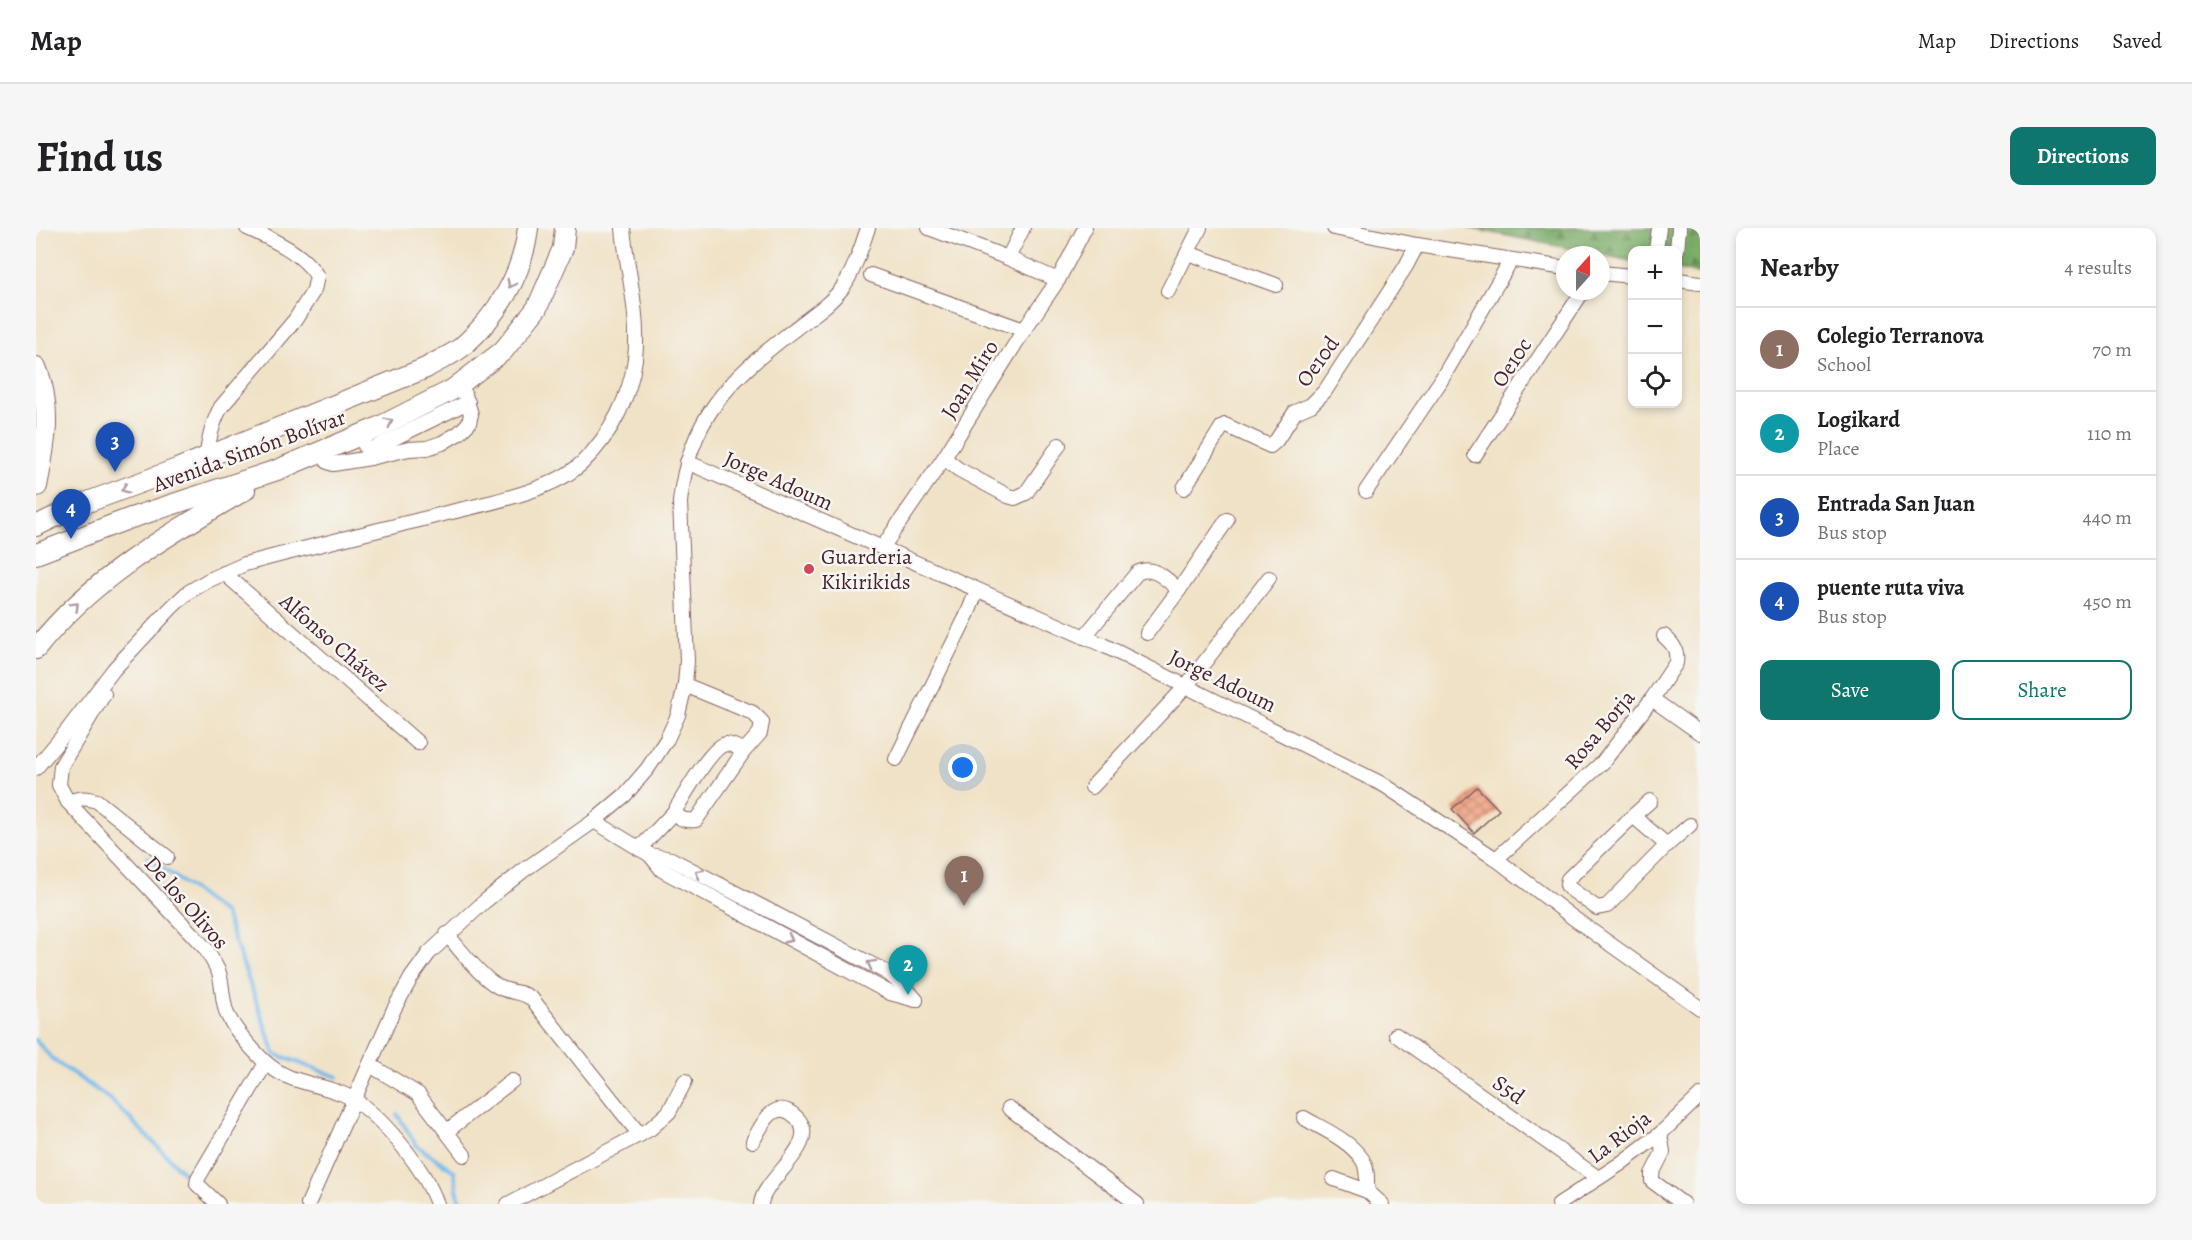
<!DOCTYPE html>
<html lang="en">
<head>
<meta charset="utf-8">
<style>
  :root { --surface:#fff; --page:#f6f6f6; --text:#202124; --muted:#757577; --line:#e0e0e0; --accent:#0f766e }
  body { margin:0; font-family:Alegreya,serif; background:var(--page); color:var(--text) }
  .controls { position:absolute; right:18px; top:18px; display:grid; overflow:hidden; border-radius:12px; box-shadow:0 3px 9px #0003 }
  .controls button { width:54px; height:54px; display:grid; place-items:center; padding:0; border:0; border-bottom:2px solid var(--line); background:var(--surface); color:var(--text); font:30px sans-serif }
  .compass { position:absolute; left:1520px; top:18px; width:54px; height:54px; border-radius:50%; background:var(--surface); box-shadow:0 3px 9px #0003; rotate:21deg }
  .you { position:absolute; left:927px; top:540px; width:21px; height:21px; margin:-15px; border:4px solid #fff; border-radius:50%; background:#1a73e8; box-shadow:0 0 0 9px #1a73e833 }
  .badge { display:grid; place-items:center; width:39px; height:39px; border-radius:50%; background:var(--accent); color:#fff; font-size:20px; font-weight:700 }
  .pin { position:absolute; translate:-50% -50px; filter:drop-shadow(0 2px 3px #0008) }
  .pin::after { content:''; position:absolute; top:32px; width:21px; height:18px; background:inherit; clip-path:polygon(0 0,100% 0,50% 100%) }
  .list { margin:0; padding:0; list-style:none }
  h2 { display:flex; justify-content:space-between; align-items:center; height:78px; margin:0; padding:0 24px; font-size:26px }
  h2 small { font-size:20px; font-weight:400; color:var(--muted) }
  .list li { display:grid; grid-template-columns:39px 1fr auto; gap:18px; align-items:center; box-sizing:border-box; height:84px; padding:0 24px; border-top:2px solid var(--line) }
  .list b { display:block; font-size:22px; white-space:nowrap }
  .list p { margin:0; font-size:20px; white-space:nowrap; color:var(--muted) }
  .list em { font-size:20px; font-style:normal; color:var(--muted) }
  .actions { display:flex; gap:12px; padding:18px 24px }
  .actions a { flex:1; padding:14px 0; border:2px solid var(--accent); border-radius:12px; text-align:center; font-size:21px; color:var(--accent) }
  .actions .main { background:var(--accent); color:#fff }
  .icon { flex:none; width:33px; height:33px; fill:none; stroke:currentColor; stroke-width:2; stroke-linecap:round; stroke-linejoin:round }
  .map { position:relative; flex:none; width:1664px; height:976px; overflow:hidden; border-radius:12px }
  header { display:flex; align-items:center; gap:36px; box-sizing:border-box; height:84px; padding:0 30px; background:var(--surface); border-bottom:2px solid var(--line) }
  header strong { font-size:28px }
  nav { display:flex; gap:33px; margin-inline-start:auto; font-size:21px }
  .intro { display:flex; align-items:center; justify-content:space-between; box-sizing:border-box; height:144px; padding:0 36px }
  h1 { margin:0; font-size:42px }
  .button { padding:15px 27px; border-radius:12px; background:var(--accent); color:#fff; font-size:21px; font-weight:700 }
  main { display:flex; gap:36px; padding:0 36px }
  aside { flex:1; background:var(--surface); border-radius:12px; box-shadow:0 3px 9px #0003 }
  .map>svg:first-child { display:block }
  .forest { fill:url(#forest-firs); stroke:#616448; stroke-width:1.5 }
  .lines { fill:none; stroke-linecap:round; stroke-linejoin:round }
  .stream { stroke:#75b9eb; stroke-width:4 }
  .building { fill:url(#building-cross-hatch) }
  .minor-casing { stroke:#846361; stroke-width:16 }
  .highway-casing { stroke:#846361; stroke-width:22 }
  .minor { stroke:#fff; stroke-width:14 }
  .highway { stroke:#fff; stroke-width:20 }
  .oneway { stroke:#ae9aa0 }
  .poi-dot { fill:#d1495b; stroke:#f6f6f2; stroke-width:2 }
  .labels { text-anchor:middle; stroke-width:5; stroke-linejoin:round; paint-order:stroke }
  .street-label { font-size:22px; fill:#4a1f2b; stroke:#f6f6f2 }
  .poi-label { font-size:22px; fill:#4a1f2b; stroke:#f6f6f2; text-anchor:start }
</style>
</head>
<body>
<header>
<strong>Map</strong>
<nav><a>Map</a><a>Directions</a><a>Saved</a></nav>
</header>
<div class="intro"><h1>Find us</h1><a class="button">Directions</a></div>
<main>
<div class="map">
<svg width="1664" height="976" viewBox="0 0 1664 976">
  <defs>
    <pattern id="forest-firs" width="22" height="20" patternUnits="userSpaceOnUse" patternTransform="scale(1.5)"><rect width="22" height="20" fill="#78aa65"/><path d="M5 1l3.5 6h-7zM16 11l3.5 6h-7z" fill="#648a53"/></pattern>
    <pattern id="building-cross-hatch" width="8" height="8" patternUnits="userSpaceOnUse" patternTransform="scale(1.5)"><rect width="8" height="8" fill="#f0a282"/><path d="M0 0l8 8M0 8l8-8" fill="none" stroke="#c4836b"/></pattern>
  </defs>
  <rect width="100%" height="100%" fill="#f6f6f2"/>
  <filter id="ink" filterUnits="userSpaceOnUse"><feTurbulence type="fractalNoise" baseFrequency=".0167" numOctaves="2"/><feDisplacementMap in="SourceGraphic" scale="12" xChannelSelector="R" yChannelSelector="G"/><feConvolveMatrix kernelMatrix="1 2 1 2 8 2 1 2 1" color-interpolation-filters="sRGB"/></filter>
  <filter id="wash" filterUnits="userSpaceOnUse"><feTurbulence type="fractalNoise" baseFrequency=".008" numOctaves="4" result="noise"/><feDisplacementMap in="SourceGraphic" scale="24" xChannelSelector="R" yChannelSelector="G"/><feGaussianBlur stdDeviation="1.35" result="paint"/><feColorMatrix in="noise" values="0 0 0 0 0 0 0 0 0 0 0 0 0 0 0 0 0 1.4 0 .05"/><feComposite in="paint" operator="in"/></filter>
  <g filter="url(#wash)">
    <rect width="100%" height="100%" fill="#f0e2c6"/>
    <path class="forest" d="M1432,0H1664V45L1642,41V22H1596V33Z"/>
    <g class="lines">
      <g class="stream">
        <path d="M112,629L189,686L239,826L302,849"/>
        <path d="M0,812L16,831L74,871L156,953"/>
        <path d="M361,886L381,918L418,943L424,976"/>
      </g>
    </g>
    <g id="blocks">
      <path class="building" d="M1441,559L1463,582L1438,605L1416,581Z"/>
    </g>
  </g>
  <g filter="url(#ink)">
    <use href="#blocks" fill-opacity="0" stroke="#846361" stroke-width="1.5"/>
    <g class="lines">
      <defs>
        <g id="minor">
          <path d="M893,0L972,30L1022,52"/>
          <path d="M1298,0L1381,17L1529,40"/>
          <path d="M1620,22L1623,0"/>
          <path d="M1641,22L1643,0"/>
          <path d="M1152,25L1240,57"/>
          <path d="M972,30L987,0"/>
          <path d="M1565,45L1596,48"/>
          <path d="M835,47L988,102"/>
          <path d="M1642,52L1664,55"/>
          <path d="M1132,63L1164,0"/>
          <path d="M325,208L334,230L373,221L391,220L406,215L423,205L433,195L435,186L425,155"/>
          <path d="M332,223L432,174"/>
          <path d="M284,224L292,234L297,236L334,230"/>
          <path d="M1439,227L1547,63"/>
          <path d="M170,230C173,212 176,195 185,179L259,92L278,62L281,48C266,24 237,12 211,0"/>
          <path d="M908,230L922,241L972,268L979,270L990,265L1023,217"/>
          <path d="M651,234L1067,417L1348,557L1460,631L1536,689L1664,780"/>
          <path d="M1148,260L1186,199L1189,197L1234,218L1240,213L1259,184L1275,177L1289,163L1370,38L1381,17"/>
          <path d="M1330,263L1404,154L1475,32"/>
          <path d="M846,320L908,230L988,102L1022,52L1049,0"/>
          <path d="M188,345L382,515"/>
          <path d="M1111,405L1143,362"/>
          <path d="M1048,409L1101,345C1117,336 1131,352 1143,362L1191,292"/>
          <path d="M649,457L717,485L726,494L724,505L708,523L660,592C650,593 644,592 638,584C647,570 675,518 690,516C696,516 702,520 708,523"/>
          <path d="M68,466L25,538L23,557L32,574L170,721C174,729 180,737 183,745C187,758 186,773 191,786C199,803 215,820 228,833C252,856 279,854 307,866C342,881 389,941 401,976"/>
          <path d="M1616,471L1664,505"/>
          <path d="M860,531L932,385L941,362"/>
          <path d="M0,540L30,504L78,441L135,380L151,365L171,353L209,336C272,319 335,304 399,288C441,277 516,265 547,234C575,207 594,169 599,131C604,86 591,44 587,0"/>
          <path d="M1056,559L1151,457L1233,350"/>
          <path d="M32,574C43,570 49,569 61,573L131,629"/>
          <path d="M1597,588L1631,617L1571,678L1561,680L1533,660L1531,657L1532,651Z"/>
          <path d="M1597,588L1614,573"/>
          <path d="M558,593L614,627L626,642L854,765L880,772"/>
          <path d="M1631,617L1654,597"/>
          <path d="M603,621L638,584"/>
          <path d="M614,627L635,631L852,745L869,759L880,772"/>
          <path d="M1460,631L1567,534L1616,471L1640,435C1642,422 1637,416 1628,408"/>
          <path d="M411,706C423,721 448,753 465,760C475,765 487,763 496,771L604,907"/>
          <path d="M1360,807L1562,950"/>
          <path d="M334,837L382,866L428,927"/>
          <path d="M973,880L1101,976"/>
          <path d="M1268,890C1287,901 1313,912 1326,931C1332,939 1331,953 1331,963"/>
          <path d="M411,903L476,853"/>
          <path d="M1624,906L1627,924L1616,946V953L1647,976"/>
          <path d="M717,913C726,897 738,868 760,889C788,915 727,950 725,976"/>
          <path d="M1298,951L1331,963L1346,976"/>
          <path d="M182,976L161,956L162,950L230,835"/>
          <path d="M272,976L358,781L375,750L393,725L448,674L488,642L558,593L589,567L612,540L631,511L642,487L649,457L651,433L644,274C653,190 693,152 755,104C772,90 794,77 807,59C819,41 825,20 832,0"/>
          <path d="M472,976L614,901L633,884L649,853"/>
          <path d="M1523,976L1584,936L1624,906L1664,868"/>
        </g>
        <g id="highway">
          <path d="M0,139C17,180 9,217 1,258"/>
          <path d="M0,298L41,278L141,241L390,140C401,133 416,127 426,119C461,88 487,47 492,0"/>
          <path d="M0,326L92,291L241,242L341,200L416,162L467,123L501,80L527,20L529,0"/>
          <path d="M0,421C55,350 133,306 209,262"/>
        </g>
      </defs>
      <use href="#minor" class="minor-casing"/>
      <use href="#highway" class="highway-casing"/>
      <use href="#minor" class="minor"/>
      <use href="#highway" class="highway"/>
    </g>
    <defs><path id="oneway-chevron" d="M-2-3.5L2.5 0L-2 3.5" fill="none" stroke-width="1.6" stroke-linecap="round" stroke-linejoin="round" transform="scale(1.5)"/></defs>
    <g class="oneway">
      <use href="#oneway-chevron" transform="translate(475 56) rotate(117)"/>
      <use href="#oneway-chevron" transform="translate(353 194) rotate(-27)"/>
      <use href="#oneway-chevron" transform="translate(89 261) rotate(160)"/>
      <use href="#oneway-chevron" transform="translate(39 378) rotate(-45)"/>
      <use href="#oneway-chevron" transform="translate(663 645) rotate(-152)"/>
      <use href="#oneway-chevron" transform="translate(753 711) rotate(28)"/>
      <use href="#oneway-chevron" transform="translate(835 736) rotate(-151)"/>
    </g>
  </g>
  <circle class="poi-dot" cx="773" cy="341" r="6"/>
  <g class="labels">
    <g class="street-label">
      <text transform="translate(1281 133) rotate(-54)" y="8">Oe10d</text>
      <text transform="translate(1475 134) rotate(-57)" y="8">Oe10c</text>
      <text transform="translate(933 151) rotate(-58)" y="8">Joan Miro</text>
      <text transform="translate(213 222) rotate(-20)" y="8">Avenida Simón Bolívar</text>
      <text transform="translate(743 252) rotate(24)" y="8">Jorge Adoum</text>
      <text transform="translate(299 414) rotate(41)" y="8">Alfonso Chávez</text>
      <text transform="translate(1187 452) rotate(26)" y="8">Jorge Adoum</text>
      <text transform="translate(1563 501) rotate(-50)" y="8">Rosa Borja</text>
      <text transform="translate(151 674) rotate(49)" y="8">De los Olivos</text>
      <text transform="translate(1473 861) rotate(35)" y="8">S5d</text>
      <text transform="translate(1583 908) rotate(-37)" y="8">La Rioja</text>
    </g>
    <g class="poi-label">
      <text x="785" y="336">Guarderia<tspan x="785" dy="25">Kikirikids</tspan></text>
    </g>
  </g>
</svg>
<div class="controls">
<button>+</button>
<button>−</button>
<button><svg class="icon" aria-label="locate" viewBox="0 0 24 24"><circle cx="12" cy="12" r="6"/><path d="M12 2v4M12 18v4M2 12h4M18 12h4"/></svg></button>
</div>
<svg class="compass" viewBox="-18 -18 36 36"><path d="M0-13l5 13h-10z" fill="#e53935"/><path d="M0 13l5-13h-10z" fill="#757577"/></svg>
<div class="you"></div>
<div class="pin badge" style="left:928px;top:678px;background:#8d6e63">1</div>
<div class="pin badge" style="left:872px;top:767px;background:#0f9aa8">2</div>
<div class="pin badge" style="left:79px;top:244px;background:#1a4fb4">3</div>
<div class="pin badge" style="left:35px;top:311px;background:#1a4fb4">4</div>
</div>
<aside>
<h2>Nearby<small>4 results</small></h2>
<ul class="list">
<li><span class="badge" style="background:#8d6e63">1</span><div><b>Colegio Terranova</b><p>School</p></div><em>70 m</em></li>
<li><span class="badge" style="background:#0f9aa8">2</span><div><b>Logikard</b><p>Place</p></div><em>110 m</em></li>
<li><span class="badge" style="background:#1a4fb4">3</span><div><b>Entrada San Juan</b><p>Bus stop</p></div><em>440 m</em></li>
<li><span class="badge" style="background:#1a4fb4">4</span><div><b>puente ruta viva</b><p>Bus stop</p></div><em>450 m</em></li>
</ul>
<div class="actions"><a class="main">Save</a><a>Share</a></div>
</aside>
</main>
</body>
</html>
